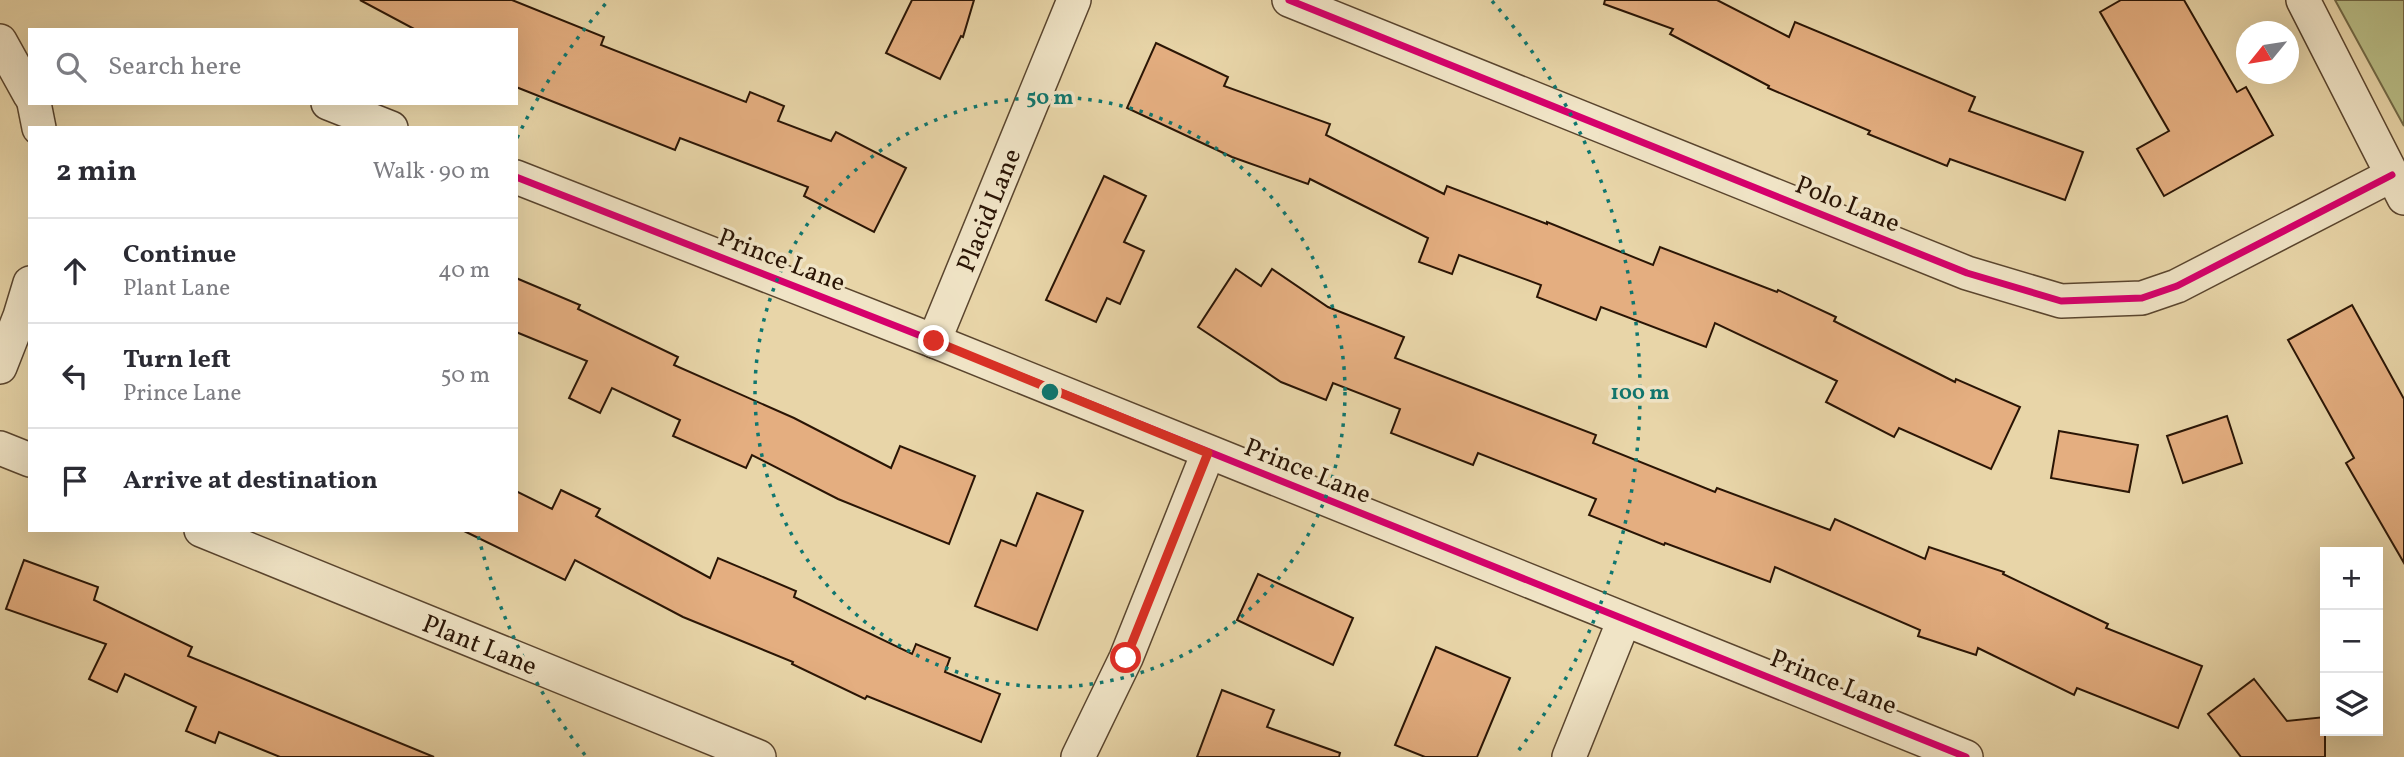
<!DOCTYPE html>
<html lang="en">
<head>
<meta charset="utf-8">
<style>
  :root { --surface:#fff; --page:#f2f2f3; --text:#2b2b33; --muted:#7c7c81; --line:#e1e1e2 }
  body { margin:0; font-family:Vollkorn,serif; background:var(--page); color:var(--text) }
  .controls { position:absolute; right:21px; bottom:21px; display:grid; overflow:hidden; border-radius:0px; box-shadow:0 7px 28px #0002 }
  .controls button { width:63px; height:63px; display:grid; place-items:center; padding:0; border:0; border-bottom:2px solid var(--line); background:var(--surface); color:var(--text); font:35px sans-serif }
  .compass { position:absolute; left:2236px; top:21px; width:63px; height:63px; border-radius:50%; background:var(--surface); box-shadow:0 7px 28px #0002; rotate:240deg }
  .stop { position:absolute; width:21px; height:21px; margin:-16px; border:5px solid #d93025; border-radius:50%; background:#fff }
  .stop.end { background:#d93025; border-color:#fff; box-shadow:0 2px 7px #0008 }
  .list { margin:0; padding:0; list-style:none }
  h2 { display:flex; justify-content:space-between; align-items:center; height:91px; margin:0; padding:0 28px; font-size:30px }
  h2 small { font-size:23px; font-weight:400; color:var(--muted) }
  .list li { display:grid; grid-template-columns:46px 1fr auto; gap:21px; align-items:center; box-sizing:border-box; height:105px; padding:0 28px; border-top:2px solid var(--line) }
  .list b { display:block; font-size:26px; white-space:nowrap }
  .list p { margin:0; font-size:23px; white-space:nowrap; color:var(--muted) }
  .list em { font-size:23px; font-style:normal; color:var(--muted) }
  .icon { flex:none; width:38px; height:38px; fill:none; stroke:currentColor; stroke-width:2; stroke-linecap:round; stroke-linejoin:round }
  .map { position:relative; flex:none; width:2404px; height:757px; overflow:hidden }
  .search { position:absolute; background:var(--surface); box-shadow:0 7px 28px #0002; left:28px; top:28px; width:490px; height:77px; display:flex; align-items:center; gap:18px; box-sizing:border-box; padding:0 24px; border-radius:0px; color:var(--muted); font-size:26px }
  .panel { position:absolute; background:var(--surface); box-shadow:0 7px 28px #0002; left:28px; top:126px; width:490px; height:406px; border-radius:0px }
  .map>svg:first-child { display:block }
  .green { fill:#b8bd86; stroke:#716946; stroke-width:2 }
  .building { fill:#e4ae80; stroke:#2a1505; stroke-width:2 }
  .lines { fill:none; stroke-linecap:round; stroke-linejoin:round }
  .minor-casing { stroke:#5a452e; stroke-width:36 }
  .minor { stroke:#f0e4c6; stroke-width:33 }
  .cycleway-casing { stroke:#f0e4c6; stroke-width:11 }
  .cycleway { stroke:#d6006c; stroke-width:7 }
  .route { stroke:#d93025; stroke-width:9 }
  .ring { fill:none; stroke:#0f766e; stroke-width:3.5; stroke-dasharray:3.5 7 }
  .labels { text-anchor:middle; stroke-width:7; stroke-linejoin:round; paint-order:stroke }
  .street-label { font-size:26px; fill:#2a1505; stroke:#f0e4c6 }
  .centre { fill:#0f766e; stroke:#f0e4c6; stroke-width:3.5 }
  .ring-label { font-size:21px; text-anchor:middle; font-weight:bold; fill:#0f766e; stroke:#f0e4c6; stroke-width:7; stroke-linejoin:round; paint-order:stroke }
</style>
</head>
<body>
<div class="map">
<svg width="2404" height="757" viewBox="0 0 2404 757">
  <rect width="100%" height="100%" fill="#e8d5a8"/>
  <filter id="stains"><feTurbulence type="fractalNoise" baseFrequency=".00286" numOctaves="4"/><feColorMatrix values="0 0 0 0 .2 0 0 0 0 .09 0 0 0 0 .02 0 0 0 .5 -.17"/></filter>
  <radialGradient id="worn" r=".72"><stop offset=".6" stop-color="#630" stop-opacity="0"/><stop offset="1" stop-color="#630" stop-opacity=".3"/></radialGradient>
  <path class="green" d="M2335,0H2404V126Z"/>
  <g class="building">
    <path d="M360,0H512L604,37L601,45L746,102L750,92L784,106L778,121L831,141L836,132L906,168L874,232L804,196L808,187L680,138L675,150L516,87V30H416Z"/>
    <path d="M912,0H974L963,37L961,36L940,79L886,53Z"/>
    <path d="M1605,0H1717L1789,37L1795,22L1975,97L1969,111L2083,152L2065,200L1950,159L1947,166L1868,134L1870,131L1768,88L1769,86L1670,34L1673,29L1604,4Z"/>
    <path d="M2121,0H2184L2237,92L2246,87L2273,135L2164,196L2137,149L2169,131L2100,12Z"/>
    <path d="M1156,43L1228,77L1224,86L1330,124L1326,135L1444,194L1447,186L1547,224V222L1653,265L1660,247L1777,292L1778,290L1836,317L1834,321L1955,382L1956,379L2020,407L1991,469L1899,428L1894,437L1826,402L1837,381L1715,323L1706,347L1601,307L1596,320L1537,297L1541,285L1459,255L1452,274L1419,262L1428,238L1310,179L1308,184L1232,157L1127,108Z"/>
    <path d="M1104,176L1146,196L1124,242L1144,251L1120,304L1107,298L1096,322L1046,300Z"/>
    <path d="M1236,269L1261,286L1272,269L1328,307L1404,337L1395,358L1596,435L1593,443L1715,492L1717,488L1830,530L1835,519L1925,559L1929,547L2004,572L2003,574L2108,624L2106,628L2202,666L2178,728L2077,688L2074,695L1978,648L1976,655L1918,636L1920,630L1775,567L1770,582L1665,543L1664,545L1589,515L1596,499L1478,453L1473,465L1391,433L1400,409L1333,383L1326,400L1281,382L1198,327Z"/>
    <path d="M516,278L580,305L578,309L678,357L674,365L794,418L891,468L900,446L975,476L949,544L838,499L752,455L746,468L673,436L680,420L612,388L600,413L569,398L587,361L516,332Z"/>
    <path d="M2352,305L2404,399V563L2346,463L2354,458L2288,340Z"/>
    <path d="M2227,416L2242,463L2183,483L2167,436Z"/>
    <path d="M2059,431L2138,445L2129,492L2051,478Z"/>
    <path d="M561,490L600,509L596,516L710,578L718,558L796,591L794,597L912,654L916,644L950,658L945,672L1000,694L981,742L867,696L865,699L792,664L793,662L683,617L575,560L565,580L462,530H516V491L552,509Z"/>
    <path d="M1037,493L1083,511L1037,630L975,606L1001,540L1016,546Z"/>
    <path d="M24,560L98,587L94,600L192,647L188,656L434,757H280L219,732L215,743L186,731L196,707L125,674L117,692L89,679L106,644L6,609Z"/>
    <path d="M1258,574L1353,618L1333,665L1237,620Z"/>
    <path d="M1436,647L1510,678L1477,757H1425L1395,745Z"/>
    <path d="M2254,679L2287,721L2325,717V757H2241L2208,714Z"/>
    <path d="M1222,690L1274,710L1267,727L1340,753L1339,757H1197Z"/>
  </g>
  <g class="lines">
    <defs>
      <g id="minor">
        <path d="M1289,0L1967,273L2061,301L2142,298L2177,286L2392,175"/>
        <path d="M2303,0L2404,198"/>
        <path d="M0,41L30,95"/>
        <path d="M34,103L39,128"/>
        <path d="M328,103L391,128"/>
        <path d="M516,177L934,341L1966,757"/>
        <path d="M934,341L1074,0"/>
        <path d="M0,367L20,316L30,283"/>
        <path d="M0,448L30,460"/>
        <path d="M201,530L759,757"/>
        <path d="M1078,757L1126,658L1208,453"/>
        <path d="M1569,757L1624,620"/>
      </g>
    </defs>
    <use href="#minor" class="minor-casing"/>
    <use href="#minor" class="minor"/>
    <defs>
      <g id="cycleway">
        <path d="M1289,0L1967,273L2061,301L2142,298L2177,286L2392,175"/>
        <path d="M516,177L934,341L1966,757"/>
      </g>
    </defs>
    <use href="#cycleway" class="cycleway-casing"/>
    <use href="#cycleway" class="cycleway"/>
  </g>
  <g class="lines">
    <path class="route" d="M934,341L1208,453L1126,658"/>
  </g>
  <g class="ring">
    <circle cx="1050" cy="392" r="295"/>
    <path d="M585 755A590 590 0 0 1 478 535M517 138A590 590 0 0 1 608 1M1492 1A590 590 0 0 1 1515 755"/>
  </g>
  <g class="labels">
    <g class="street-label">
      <text transform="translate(1848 203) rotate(22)" y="9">Polo Lane</text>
      <text transform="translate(988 210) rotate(-68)" y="9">Placid Lane</text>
      <text transform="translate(782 259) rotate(21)" y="9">Prince Lane</text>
      <text transform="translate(1308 470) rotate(22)" y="9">Prince Lane</text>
      <text transform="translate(480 644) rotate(22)" y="9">Plant Lane</text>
      <text transform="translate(1834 681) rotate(22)" y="9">Prince Lane</text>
    </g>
  </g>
  <circle cx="1050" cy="392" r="10" class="centre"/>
  <g class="ring-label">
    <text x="1050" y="104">50 m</text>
    <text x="1640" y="399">100 m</text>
  </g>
  <rect width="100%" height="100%" filter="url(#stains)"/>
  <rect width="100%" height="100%" fill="url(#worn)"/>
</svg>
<div class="controls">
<button>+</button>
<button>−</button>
<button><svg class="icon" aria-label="layers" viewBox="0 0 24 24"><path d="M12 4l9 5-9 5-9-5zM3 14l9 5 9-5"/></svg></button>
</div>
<svg class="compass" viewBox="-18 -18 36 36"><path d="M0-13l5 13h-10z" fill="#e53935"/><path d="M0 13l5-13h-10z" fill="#7c7c81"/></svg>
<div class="stop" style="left:1126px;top:658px"></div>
<div class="stop end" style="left:934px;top:341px"></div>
<div class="search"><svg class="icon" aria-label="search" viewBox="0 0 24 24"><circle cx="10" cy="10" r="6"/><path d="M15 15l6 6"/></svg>Search here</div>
<section class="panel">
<h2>2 min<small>Walk · 90 m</small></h2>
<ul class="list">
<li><svg class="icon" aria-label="ahead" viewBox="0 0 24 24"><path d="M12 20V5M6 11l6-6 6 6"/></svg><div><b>Continue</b><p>Plant Lane</p></div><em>40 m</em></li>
<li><svg class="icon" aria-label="left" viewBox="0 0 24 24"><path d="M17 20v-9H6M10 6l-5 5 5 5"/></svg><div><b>Turn left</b><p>Prince Lane</p></div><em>50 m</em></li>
<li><svg class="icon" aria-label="arrive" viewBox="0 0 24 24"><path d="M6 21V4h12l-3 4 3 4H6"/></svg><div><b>Arrive at destination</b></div></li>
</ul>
</section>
</div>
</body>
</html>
